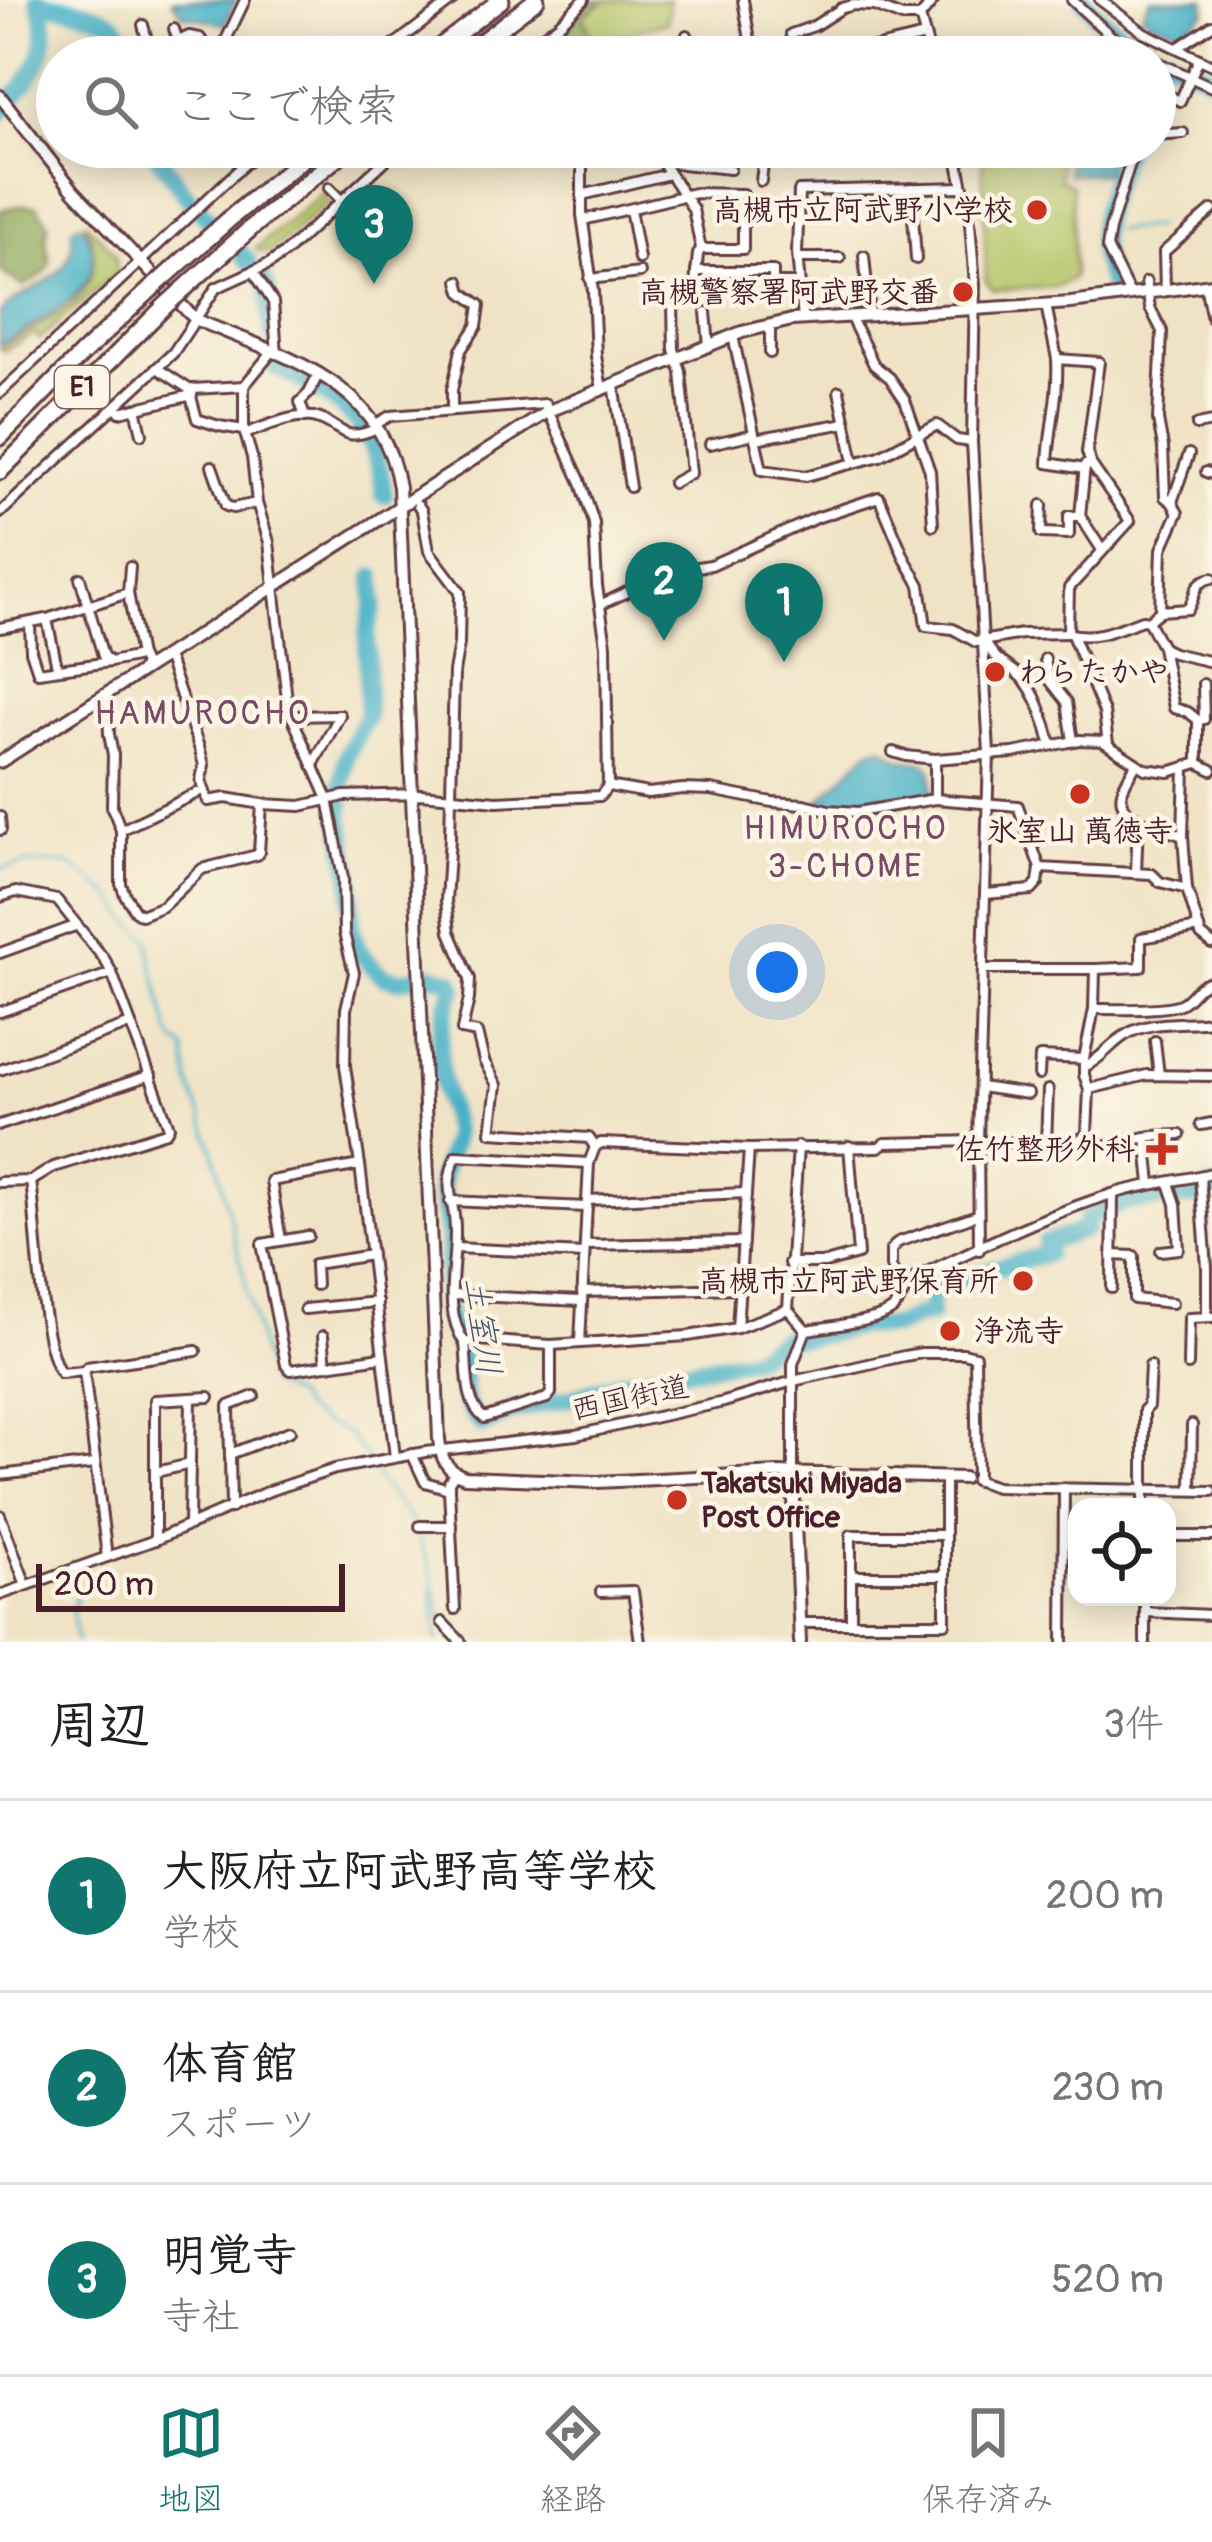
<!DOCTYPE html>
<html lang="ja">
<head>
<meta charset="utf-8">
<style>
  :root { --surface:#fff; --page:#f2f2f2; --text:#202124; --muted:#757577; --line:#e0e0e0; --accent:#0f766e }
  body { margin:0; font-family:Pangolin,"Klee One",sans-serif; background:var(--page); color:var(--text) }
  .controls { position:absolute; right:36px; bottom:36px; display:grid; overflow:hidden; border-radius:24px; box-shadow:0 6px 30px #0003 }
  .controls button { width:108px; height:108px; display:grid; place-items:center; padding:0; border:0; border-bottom:3px solid var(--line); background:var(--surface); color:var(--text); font:60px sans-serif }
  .scale { position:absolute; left:36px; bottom:30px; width:309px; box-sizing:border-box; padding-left:12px; border:6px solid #4a1f2b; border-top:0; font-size:33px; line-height:42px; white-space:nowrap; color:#4a1f2b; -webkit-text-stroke:9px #fcf5e5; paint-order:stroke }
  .you { position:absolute; left:777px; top:972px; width:42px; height:42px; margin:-30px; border:9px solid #fff; border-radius:50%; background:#1a73e8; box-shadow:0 0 0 18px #1a73e833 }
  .badge { display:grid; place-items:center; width:78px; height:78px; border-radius:50%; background:var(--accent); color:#fff; font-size:39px; font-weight:700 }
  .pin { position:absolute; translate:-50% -99px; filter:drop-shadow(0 3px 6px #0008) }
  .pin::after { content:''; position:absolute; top:63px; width:42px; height:36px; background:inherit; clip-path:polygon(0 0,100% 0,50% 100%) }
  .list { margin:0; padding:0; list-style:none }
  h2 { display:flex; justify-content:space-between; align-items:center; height:156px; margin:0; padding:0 48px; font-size:51px }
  h2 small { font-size:39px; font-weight:400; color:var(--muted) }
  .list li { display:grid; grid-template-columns:78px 1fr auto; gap:36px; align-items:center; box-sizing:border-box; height:192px; padding:0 48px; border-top:3px solid var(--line) }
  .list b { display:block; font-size:45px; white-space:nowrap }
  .list p { margin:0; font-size:39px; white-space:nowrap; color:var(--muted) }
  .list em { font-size:39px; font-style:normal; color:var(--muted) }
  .icon { flex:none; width:66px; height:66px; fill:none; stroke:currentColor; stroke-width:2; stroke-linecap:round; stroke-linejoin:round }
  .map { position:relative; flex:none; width:1212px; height:1642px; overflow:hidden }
  .search { position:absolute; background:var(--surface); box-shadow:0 6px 30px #0003; left:36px; right:36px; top:36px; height:132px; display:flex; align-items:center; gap:30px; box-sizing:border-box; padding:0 42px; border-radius:66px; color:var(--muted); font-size:45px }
  .sheet { height:732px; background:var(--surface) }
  nav { display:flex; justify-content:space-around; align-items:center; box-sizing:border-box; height:168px; border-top:3px solid var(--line); background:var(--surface); font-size:33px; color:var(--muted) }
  nav a { display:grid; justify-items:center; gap:6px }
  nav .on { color:var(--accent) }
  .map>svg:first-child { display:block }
  .green { fill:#b4c568; stroke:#7f724a; stroke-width:3 }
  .forest { fill:#8faa5c; stroke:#6c6444; stroke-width:3 }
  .water { fill:#49b2c8; stroke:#4a687a; stroke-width:3 }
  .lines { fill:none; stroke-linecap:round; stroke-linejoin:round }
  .stream { stroke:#49b2c8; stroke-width:3 }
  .river { stroke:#49b2c8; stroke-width:18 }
  .minor-tunnel { stroke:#cfbca6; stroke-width:8; stroke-dasharray:8 4; stroke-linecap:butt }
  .minor-casing { stroke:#633c42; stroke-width:14 }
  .tertiary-casing { stroke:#633c42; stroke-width:16 }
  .motorway-casing { stroke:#633c42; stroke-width:21 }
  .minor { stroke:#fff; stroke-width:8 }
  .tertiary { stroke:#fff; stroke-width:10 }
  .motorway { stroke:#fff; stroke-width:15 }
  .motorway-bridge-casing { stroke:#633c42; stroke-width:21; stroke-linecap:butt }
  .motorway-bridge { stroke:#fff; stroke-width:15 }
  .poi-dot { fill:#c8321e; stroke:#fcf5e5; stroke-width:4.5 }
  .labels { text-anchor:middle; stroke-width:9; stroke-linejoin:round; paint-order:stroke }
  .shield { fill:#fcf5e5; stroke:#7f5f63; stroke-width:3 }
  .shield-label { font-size:27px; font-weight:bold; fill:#4a1f2b }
  .poi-label { font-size:30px; font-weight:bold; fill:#4a1f2b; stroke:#fcf5e5; text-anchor:end }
  .street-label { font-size:30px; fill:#4a1f2b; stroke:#fcf5e5 }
  .neighbourhood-label { font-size:33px; letter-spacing:3px; fill:#784a66; stroke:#fcf5e5 }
  .water-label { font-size:33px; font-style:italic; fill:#4a5a6a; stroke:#fcf5e5 }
</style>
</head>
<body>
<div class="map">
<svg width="1212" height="1642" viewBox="0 0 1212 1642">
  <rect width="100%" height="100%" fill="#fcf5e5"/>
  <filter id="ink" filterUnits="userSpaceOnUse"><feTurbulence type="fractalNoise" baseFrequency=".00833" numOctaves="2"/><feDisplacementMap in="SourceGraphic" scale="24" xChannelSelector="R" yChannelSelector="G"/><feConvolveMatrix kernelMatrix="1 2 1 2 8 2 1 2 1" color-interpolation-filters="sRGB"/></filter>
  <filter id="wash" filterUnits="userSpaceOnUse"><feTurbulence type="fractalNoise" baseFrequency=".004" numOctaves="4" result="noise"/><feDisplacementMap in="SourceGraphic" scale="48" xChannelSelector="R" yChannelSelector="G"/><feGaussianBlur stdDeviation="2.7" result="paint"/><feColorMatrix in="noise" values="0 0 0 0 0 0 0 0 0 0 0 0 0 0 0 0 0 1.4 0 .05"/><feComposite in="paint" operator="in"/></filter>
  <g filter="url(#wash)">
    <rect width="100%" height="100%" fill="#f0e3c5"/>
    <g class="green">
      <path d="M606,0H669L667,22L593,42L584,16Z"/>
      <path d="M1002,147H1059L1060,180L1072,185L1074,272L1073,278L1058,287L993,290L986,282L982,154H1001Z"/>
      <path d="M325,191L329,197V202L270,253L258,251L256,248Z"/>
      <path d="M84,220L116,254L117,272L40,339L34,334L4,351L0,348C53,315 119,295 84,220Z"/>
    </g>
    <g class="forest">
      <path d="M593,0H603L583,15L592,41L560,53L551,49L545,41Z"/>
      <path d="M24,205L37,206L49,224C37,259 71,262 23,286L0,271V210Z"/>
    </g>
    <g class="water">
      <path d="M172,0H236L225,24L183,15Z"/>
      <path d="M1150,0H1205V12L1182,31L1151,21L1142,14Z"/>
      <path d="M1068,147H1107V173L1068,174Z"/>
      <path d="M78,224L82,225C111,271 79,297 43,319C29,328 15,338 0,344V312C30,283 79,280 72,228Z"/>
      <path d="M882,747L901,759L926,763L932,772L933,797L857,808L819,801L871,749Z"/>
    </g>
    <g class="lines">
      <g class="stream">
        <path d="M1116,231L1156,226"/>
        <path d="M0,869L31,863L69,864L112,896L129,921L149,939L152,963L169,1030L173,1039L185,1049L189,1081L214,1151L269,1384L295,1397L304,1410L319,1420L348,1434L367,1459"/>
        <path d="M371,1467L382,1486L410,1519L429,1565L441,1616L469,1642"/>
        <path d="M74,1580L77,1595L72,1609L77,1642"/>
        <path d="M432,1591L438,1642"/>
      </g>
      <g class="river">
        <path d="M1084,0C1114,40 1168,57 1212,77"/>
        <path d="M39,2C55,5 108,13 117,27C122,34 119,49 119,57"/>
        <path d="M0,113C31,77 58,50 38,0"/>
        <path d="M151,147L185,194L249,262"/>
        <path d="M262,276L268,288L272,335"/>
        <path d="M1113,286C1086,235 1108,198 1125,147"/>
        <path d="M275,367C336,397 376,421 384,495"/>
        <path d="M374,577V605L367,633V715L346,757L342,783L341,816L352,884V930L358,949L366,960L383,976L398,980L432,975L452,980L455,988C437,1022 437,1058 445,1095C447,1107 452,1119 453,1131C454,1148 444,1160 442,1176C439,1197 448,1219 449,1240C450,1265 444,1289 447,1314C449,1329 458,1342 461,1357C466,1386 458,1402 482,1425L510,1412L574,1397L626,1380L752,1358L783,1338L812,1337L863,1326L895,1327L919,1316L931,1314V1287L1047,1254L1046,1243L1086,1229L1087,1218L1127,1202L1196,1196L1212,1188"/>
      </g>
    </g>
  </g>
  <g filter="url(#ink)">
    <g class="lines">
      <path class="minor-tunnel" d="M294,147L329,188"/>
      <defs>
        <g id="minor">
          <path d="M743,0L753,57"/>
          <path d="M1072,0L1112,37L1145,57"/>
          <path d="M1100,0L1143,32L1212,65"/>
          <path d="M143,25L150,51"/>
          <path d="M174,29L178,41"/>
          <path d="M687,35L689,57"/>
          <path d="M1179,47L1212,25"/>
          <path d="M138,54L168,46L189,36L200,38L205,47L223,54"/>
          <path d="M815,54L857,52L925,36"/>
          <path d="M224,56V44L245,0"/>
          <path d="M187,57L194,50L205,47"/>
          <path d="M378,57L453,0"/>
          <path d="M514,57L558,25L584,0"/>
          <path d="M794,57L791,34L814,26L842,8L854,5L874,6L902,17H920"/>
          <path d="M931,57L920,17L934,0"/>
          <path d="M1155,61L1212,87"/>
          <path d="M1155,89L1180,101L1199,59"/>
          <path d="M1155,135L1183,133"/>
          <path d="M582,147V215L593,291L596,356L602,389"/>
          <path d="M659,147L662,162L693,209L701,249L698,254L694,296"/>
          <path d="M819,147V150L955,148"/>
          <path d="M955,147L970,223L975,285L972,442L989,753L978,1141L979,1250"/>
          <path d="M663,162L730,169"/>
          <path d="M761,181L765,148L768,147"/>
          <path d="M329,188L341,200"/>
          <path d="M911,188L916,259"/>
          <path d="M582,195L669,174"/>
          <path d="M630,209L639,259"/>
          <path d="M583,220L695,193L743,194V249H701"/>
          <path d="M864,256L870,316"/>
          <path d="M798,258H840"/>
          <path d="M253,271L273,302L277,354"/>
          <path d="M696,271H773V283H799"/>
          <path d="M590,279L640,273"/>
          <path d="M1205,285L1212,319"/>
          <path d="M1165,290L1164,252L1212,210"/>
          <path d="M1130,295L1107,248L1110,229L1135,147"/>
          <path d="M673,305L674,349L681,372L691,473L673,483"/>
          <path d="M1046,305L1057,359"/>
          <path d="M706,312L709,346"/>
          <path d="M851,318L874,365L890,378L905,400L930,471L933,525"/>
          <path d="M803,320L797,253L799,191L963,187"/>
          <path d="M770,325V353"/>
          <path d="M733,336L762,470L806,476L880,456L937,425L957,440L972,442"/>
          <path d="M272,352L244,386V430L252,457L257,503L269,542L288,708L328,799L343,878L344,933L354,973L346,1009L345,1066L360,1165L395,1457"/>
          <path d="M160,370L189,389L197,419L219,426L244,430"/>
          <path d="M614,384L630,487"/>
          <path d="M839,391L854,462"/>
          <path d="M0,393L263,147"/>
          <path d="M116,406L120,412L192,395L193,389L244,386"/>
          <path d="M136,408L142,434"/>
          <path d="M452,411V390L461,350L477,326L480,305L462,292L459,281"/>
          <path d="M305,417L300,402L309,393L319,373"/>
          <path d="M1197,425L1212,422"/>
          <path d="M245,434C264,427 292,414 313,417C341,422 339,446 377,428"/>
          <path d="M755,439L846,423"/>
          <path d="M710,444L754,434"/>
          <path d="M1085,465L1080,516L1102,550"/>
          <path d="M212,466L226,506L233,508L257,503"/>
          <path d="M1206,472L1212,474"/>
          <path d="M1172,502L1189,454"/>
          <path d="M418,505L422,511L429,551L460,592L459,644L454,672L450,837L446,901L450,932L470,979L469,999L462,1030L477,1033L484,1061L497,1085L491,1132L589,1138L595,1147"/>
          <path d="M1042,505L1041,533L1069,534V516H1080"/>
          <path d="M0,513L173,353L216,288L269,264L286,252L400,147"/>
          <path d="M130,567L128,593L140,656"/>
          <path d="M80,578L103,656L110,662L140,656L146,669"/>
          <path d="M600,605L670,571L711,565L816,518L879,497L905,559L920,585L926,626L953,629L976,642L1022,634L1068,633L1069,588L1130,521L1091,464L1087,452L1099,362L1057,359C1059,397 1050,425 1048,463L1085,469"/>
          <path d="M1160,611L1188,609C1197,595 1192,582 1212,578"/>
          <path d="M47,619L57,667"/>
          <path d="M1148,621L1162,647L1174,708L1188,712L1198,720V763"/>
          <path d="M30,623L31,651L38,672L110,662"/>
          <path d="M0,628L47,619L128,593"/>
          <path d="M1068,633C1094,641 1117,629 1142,620L1148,621L1160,611L1162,549L1178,513L1172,502L1165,497L1163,447L1158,420L1162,331L1150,308L1146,282"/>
          <path d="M1072,635L1104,712L1108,744"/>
          <path d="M985,642C998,665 1006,662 1022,678C1036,691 1047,725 1051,744"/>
          <path d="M1163,648L1173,653L1212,662"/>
          <path d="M167,656L199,747L204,765L201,780L208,801L226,798L262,804"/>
          <path d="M1045,659L1048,678L1067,702L1073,741"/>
          <path d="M105,697L108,705L109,734L113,755L112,807L121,830V884L125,895L135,911L141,915L163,906L202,869L257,855L259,852L262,804L301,806L344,796L421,794L497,801L600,796L608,786L606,645L597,586L594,523L580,480L545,404L390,416L376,424"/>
          <path d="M292,716L340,715L313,765"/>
          <path d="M1198,720L1204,719L1203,684"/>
          <path d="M893,752L906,756L935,759"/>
          <path d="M1136,764C1131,773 1124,783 1122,792C1115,819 1165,829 1183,836"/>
          <path d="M1185,768L1183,836L1187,889"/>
          <path d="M608,786L648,793L683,789L711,790L772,802L804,804L828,810L858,812L935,799V759L1013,753L1080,740L1102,741L1145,769L1169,772L1198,763L1212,770"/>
          <path d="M935,799L1018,806L1040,868L1152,874L1160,882L1187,889L1201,935L1212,944"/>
          <path d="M0,817L1,830"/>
          <path d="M121,830L197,793"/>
          <path d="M1136,873L1138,819"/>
          <path d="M986,894L1032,890L1038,883L1040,868"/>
          <path d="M0,897L16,892L57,900L105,960L112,973L169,1127L166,1132L54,1167L31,1181L0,1182"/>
          <path d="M0,953L75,926"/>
          <path d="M1095,969L1141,967V938L1199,928"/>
          <path d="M1094,1009C1112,1009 1168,1011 1182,1003C1194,996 1196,984 1212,981"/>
          <path d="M0,1012L112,973"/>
          <path d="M1155,1041L1159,1075"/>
          <path d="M1084,1067C1100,1060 1109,1046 1124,1036C1150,1019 1182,1025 1212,1021"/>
          <path d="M0,1070L131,1024"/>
          <path d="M1039,1075L1040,1057L1084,1059"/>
          <path d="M980,1087L1028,1094"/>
          <path d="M1089,1089L1147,1075L1212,1076"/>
          <path d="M0,1125L151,1075"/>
          <path d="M1201,1125L1212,1123"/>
          <path d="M1087,1134L1103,1146L1151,1136L1180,1135"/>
          <path d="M1146,1137L1151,1183"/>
          <path d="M1046,1144L1048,1090"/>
          <path d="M798,1146L788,1309L806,1330"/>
          <path d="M589,1163L456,1156C442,1190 455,1198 455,1230C456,1268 442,1310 465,1343L478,1340L551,1345L688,1336L737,1328L788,1309"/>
          <path d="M1200,1176L1207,1268V1317"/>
          <path d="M31,1181C37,1222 40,1346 61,1373L84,1371"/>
          <path d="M587,1200L746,1193"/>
          <path d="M450,1201L587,1207"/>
          <path d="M308,1236L262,1244L286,1365L291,1370L382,1357"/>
          <path d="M281,1240L271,1181L360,1165"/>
          <path d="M585,1245L743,1242"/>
          <path d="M455,1248L584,1254"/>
          <path d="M1161,1251L1179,1249L1176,1204L1169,1183"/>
          <path d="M1112,1255L1134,1256V1299L1172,1303"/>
          <path d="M789,1263H825L858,1254L849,1146"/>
          <path d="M316,1285L315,1264L371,1255"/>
          <path d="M1112,1288L1113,1194"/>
          <path d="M904,1289L891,1267V1250L898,1242L977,1215"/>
          <path d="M582,1292L740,1288"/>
          <path d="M452,1295L581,1301"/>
          <path d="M305,1309L377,1302"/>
          <path d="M737,1328L749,1149"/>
          <path d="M323,1336L326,1365"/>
          <path d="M465,1343C468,1367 464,1403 484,1418L547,1398L551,1393V1345"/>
          <path d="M580,1343L589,1163L595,1147L601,1143L749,1149L879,1147L885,1143L978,1141L1064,1146L1074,1144L1087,1134L1089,1089L1084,1075V1059L1094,1009L1095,969H984"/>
          <path d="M1188,1365L1189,1318L1212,1317"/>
          <path d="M230,1454L290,1431"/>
          <path d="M412,1454L425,1482L449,1489"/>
          <path d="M156,1472L190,1464"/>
          <path d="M455,1473L449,1482V1489L455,1609"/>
          <path d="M793,1473V1364L806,1330C826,1327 878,1322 893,1309C901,1302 903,1288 915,1278C977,1248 1047,1214 1112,1194C1145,1184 1179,1181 1212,1173"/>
          <path d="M0,1475L94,1464"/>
          <path d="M975,1480L996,1487L1212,1491"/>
          <path d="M1191,1489L1192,1425"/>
          <path d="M1144,1507V1410L1148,1406L1150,1366"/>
          <path d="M231,1508L229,1406L254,1396"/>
          <path d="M0,1515L26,1585"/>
          <path d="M189,1526L191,1398L209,1397"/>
          <path d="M420,1526H451"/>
          <path d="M1176,1536H1212"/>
          <path d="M155,1540V1400L191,1398"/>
          <path d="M107,1557L84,1371L87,1367L196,1351"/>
          <path d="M851,1576H945"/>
          <path d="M601,1592L633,1591L640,1642"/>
          <path d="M0,1595L155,1540L269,1491L335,1469L425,1452L576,1435L724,1402L793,1381L904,1356L922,1353H963L975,1356L977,1481"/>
          <path d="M1145,1597V1642"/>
          <path d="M1145,1612L1212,1615"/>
          <path d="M442,1622L461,1642"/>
          <path d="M800,1623H945V1478"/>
          <path d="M851,1623V1535H945"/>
          <path d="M1063,1642L1064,1488"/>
        </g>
        <g id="tertiary">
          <path d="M0,96L74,191L189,313L197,320C283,357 382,379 399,487L439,1439C441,1458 446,1471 465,1477L597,1482L778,1473L964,1478"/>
          <path d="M0,762L549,411L742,332L792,320L1071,303L1212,284"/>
          <path d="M793,1474L800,1642"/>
        </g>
        <g id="motorway">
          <path d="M427,57L501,0"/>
          <path d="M462,57L536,0"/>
          <path d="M235,214L317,147"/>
          <path d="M250,229L350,147"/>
          <path d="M0,437L82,354L151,289"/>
          <path d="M0,471L166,305"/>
        </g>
      </defs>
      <use href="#minor" class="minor-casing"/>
      <use href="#tertiary" class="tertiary-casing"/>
      <use href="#motorway" class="motorway-casing"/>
      <use href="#minor" class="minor"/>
      <use href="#tertiary" class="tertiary"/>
      <use href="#motorway" class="motorway"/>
      <defs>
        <g id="motorway-bridge">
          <path d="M151,289L235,214"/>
          <path d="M166,305L250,229"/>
        </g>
      </defs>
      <use href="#motorway-bridge" class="motorway-bridge-casing"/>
      <use href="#motorway-bridge" class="motorway-bridge"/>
    </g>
  </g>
  <g class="poi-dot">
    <circle cx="1037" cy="210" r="12"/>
    <circle cx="963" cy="292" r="12"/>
    <circle cx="995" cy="672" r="12"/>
    <circle cx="1080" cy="794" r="12"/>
    <path d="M1156 1131h12v12h12v12h-12v12h-12v-12h-12v-12h12z"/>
    <circle cx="1023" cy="1281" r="12"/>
    <circle cx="950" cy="1331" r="12"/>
    <circle cx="677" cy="1500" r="12"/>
  </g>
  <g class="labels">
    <rect class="shield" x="55" y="366" width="54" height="42" rx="9"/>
    <g class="shield-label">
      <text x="82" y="396">E1</text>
    </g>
    <g class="poi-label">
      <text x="1013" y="220">高槻市立阿武野小学校</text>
      <text x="939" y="302">高槻警察署阿武野交番</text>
      <text x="1019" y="682" text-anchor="start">わらたかや</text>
      <text x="1080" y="841" text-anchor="middle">氷室山 萬徳寺</text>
      <text x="1135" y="1159">佐竹整形外科</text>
      <text x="999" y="1291">高槻市立阿武野保育所</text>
      <text x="974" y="1341" text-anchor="start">浄流寺</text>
      <text x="701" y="1493" text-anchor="start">Takatsuki Miyada<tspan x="701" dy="34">Post Office</tspan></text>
    </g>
    <g class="street-label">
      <text transform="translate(630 1398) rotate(-12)" y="10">西国街道</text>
    </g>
    <g class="neighbourhood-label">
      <text x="203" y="724">HAMUROCHO</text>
      <text x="846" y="839">HIMUROCHO<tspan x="846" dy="38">3-CHOME</tspan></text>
    </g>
    <g class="water-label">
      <text transform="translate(484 1326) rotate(82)" y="12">土室川</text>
    </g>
  </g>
</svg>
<div class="controls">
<button><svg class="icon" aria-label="locate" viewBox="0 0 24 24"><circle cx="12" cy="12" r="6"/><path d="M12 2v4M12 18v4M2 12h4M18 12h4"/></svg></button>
</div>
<div class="scale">200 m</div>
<div class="you"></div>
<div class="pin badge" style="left:784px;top:662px">1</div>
<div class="pin badge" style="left:664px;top:641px">2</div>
<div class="pin badge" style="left:374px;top:284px">3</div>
<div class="search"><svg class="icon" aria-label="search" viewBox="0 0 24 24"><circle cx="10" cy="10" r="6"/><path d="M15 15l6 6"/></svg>ここで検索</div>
</div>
<section class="sheet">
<h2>周辺<small>3件</small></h2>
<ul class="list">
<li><span class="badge">1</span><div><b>大阪府立阿武野高等学校</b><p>学校</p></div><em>200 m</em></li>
<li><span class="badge">2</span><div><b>体育館</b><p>スポーツ</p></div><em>230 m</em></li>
<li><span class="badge">3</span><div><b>明覚寺</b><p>寺社</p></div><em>520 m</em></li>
</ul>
</section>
<nav>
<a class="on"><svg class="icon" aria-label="map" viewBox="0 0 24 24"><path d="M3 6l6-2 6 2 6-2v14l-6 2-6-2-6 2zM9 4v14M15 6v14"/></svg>地図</a>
<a><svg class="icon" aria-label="directions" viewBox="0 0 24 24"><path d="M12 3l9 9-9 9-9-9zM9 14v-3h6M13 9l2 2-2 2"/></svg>経路</a>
<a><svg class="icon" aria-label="saved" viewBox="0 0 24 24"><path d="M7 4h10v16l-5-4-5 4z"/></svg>保存済み</a>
</nav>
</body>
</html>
